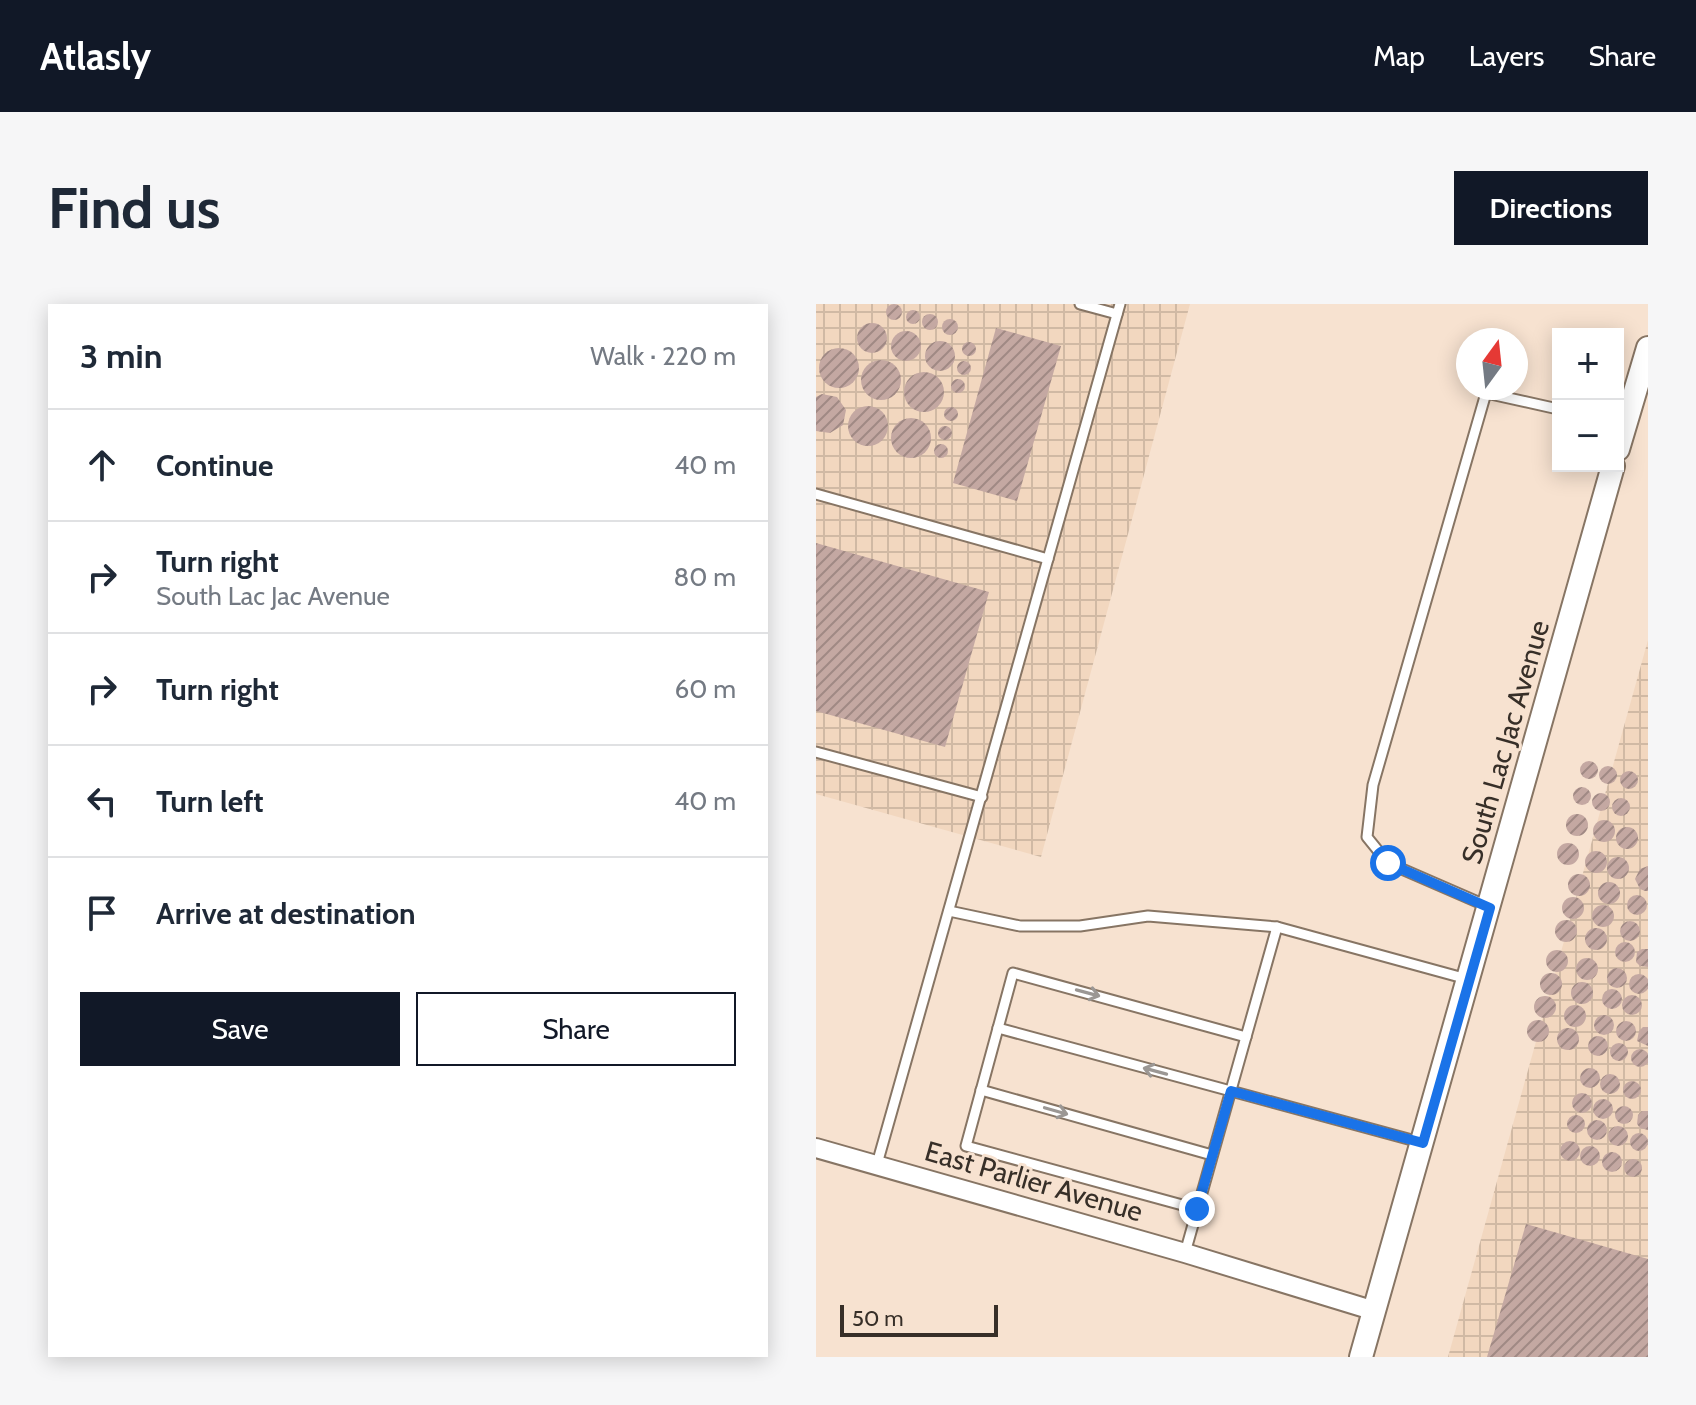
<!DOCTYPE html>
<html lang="en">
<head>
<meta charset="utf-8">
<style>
  :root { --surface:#fff; --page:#f6f6f7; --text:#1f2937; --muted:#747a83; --line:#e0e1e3; --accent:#111827 }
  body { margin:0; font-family:Cabin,sans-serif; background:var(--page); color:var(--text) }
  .controls { position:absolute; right:24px; top:24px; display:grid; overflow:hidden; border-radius:0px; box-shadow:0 4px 20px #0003 }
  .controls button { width:72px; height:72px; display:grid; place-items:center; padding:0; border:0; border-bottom:2px solid var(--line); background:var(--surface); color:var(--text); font:40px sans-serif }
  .compass { position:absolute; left:640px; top:24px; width:72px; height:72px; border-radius:50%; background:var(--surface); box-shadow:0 4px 20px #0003; rotate:15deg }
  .scale { position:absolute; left:24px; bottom:20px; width:158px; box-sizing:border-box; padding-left:8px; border:4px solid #372f28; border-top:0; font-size:22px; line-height:28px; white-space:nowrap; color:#372f28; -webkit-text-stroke:6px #f7e2d0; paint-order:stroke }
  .stop { position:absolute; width:24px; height:24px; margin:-18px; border:6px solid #1a73e8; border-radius:50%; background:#fff }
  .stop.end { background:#1a73e8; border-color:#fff; box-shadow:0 2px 8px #0008 }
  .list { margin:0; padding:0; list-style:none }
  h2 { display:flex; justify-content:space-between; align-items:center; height:104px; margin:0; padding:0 32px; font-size:34px }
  h2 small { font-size:26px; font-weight:400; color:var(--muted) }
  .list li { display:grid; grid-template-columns:52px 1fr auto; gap:24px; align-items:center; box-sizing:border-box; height:112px; padding:0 32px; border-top:2px solid var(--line) }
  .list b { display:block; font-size:30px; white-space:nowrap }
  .list p { margin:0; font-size:26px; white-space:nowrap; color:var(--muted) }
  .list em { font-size:26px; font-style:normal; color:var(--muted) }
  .actions { display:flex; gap:16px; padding:24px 32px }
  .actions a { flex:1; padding:18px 0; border:2px solid var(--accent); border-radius:0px; text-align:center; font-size:28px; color:var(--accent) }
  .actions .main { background:var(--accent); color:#fff }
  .icon { flex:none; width:44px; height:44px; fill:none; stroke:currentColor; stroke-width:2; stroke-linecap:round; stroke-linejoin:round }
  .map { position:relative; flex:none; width:832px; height:1053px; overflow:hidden; border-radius:0px }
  header { display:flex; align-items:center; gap:48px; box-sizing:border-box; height:112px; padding:0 40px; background:var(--accent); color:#fff }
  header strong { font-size:38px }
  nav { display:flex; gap:44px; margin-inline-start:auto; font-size:28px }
  .intro { display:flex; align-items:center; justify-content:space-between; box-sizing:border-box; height:192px; padding:0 48px }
  h1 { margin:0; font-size:56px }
  .button { padding:20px 36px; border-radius:0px; background:var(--accent); color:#fff; font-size:28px; font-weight:700 }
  main { display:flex; gap:48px; padding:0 48px }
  aside { flex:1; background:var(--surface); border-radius:0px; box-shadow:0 4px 20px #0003 }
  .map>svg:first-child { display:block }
  .industrial { fill:url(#industrial-grid) }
  .building { fill:url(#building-hatch) }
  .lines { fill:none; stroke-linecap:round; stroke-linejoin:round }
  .service-casing { stroke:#877564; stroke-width:13 }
  .minor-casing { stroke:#877564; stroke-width:22 }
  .tertiary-casing { stroke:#877564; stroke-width:26 }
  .service { stroke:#fff; stroke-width:9 }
  .minor { stroke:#fff; stroke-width:18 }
  .tertiary { stroke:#fff; stroke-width:22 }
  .oneway { stroke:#9b9794 }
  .route { stroke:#1a73e8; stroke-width:10 }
  .labels { text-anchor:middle; stroke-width:6; stroke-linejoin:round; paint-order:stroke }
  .street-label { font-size:28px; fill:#372f28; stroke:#f7e2d0 }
</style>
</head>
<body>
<header>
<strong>Atlasly</strong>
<nav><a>Map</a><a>Layers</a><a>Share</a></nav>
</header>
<div class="intro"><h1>Find us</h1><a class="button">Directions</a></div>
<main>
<aside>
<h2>3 min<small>Walk · 220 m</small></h2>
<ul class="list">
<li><svg class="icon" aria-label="ahead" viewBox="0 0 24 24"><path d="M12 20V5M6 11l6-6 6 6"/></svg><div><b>Continue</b></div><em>40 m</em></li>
<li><svg class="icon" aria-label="right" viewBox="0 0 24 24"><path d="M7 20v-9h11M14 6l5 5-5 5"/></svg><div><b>Turn right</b><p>South Lac Jac Avenue</p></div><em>80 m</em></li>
<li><svg class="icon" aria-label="right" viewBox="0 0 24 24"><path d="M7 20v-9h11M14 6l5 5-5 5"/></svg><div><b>Turn right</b></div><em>60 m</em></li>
<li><svg class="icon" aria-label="left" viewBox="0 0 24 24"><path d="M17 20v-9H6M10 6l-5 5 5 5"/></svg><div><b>Turn left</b></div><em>40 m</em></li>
<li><svg class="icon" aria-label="arrive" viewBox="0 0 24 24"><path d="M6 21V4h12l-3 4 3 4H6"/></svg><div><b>Arrive at destination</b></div></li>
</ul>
<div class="actions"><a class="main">Save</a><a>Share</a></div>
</aside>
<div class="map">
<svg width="832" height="1053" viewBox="0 0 832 1053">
  <defs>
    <pattern id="industrial-grid" width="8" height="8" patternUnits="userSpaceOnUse" patternTransform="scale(2)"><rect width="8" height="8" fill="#f2d7bf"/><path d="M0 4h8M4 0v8" fill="none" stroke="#d0b9a4"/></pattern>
    <pattern id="building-hatch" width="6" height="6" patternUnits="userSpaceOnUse" patternTransform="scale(2)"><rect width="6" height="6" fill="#c4a8a2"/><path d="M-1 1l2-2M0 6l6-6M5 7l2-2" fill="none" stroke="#a08984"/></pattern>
  </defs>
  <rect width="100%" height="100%" fill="#f7e2d0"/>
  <g class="industrial">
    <path d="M0,0H374L225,553L0,490Z"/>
    <path d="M832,336V1053H632Z"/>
  </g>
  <g class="building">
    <circle cx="78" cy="8" r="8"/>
    <circle cx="97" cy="13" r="7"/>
    <circle cx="114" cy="18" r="8"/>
    <circle cx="134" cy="23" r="8"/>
    <circle cx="56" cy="34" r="15"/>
    <path d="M180,24L245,42L201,197L137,179Z"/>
    <circle cx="90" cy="42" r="15"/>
    <circle cx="124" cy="52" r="15"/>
    <circle cx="153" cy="45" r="7"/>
    <circle cx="23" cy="64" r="20"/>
    <circle cx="65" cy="76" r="20"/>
    <circle cx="148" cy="64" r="7"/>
    <circle cx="108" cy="88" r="20"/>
    <circle cx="142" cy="82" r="7"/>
    <path d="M6,90L21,93L30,106L27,121L14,129L0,127V93Z"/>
    <circle cx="52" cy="122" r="20"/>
    <circle cx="135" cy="110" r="7"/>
    <circle cx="95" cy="134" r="20"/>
    <circle cx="129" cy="129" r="7"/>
    <circle cx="125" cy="147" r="7"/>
    <path d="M0,239L173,288L129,443L0,407Z"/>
    <circle cx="773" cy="466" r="9"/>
    <circle cx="792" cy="471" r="9"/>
    <circle cx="813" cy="476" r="9"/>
    <circle cx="766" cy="492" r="9"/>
    <circle cx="785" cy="498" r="9"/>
    <circle cx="805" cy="503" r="9"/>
    <circle cx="761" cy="521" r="11"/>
    <circle cx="788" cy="527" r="11"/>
    <circle cx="811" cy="534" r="11"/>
    <circle cx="752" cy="550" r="11"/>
    <circle cx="780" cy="558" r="11"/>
    <circle cx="802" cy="564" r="11"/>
    <path d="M832,562V587H829L824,585L819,575L824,565Z"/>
    <circle cx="763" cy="581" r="11"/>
    <circle cx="793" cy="589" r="11"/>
    <circle cx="821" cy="601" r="10"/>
    <circle cx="757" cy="604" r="11"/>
    <circle cx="787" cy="612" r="11"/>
    <circle cx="750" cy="627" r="11"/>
    <circle cx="814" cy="627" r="10"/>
    <circle cx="780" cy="635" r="11"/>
    <circle cx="809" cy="648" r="10"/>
    <path d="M826,645H832V663L824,662L820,658L821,648Z"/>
    <circle cx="741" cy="657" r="11"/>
    <circle cx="771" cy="665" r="11"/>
    <circle cx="801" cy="674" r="10"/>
    <circle cx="735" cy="680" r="11"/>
    <circle cx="823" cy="680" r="10"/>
    <circle cx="766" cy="689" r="11"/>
    <circle cx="796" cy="695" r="10"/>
    <circle cx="816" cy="701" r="10"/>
    <circle cx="729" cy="703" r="11"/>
    <circle cx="759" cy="712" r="11"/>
    <circle cx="788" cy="721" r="10"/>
    <circle cx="722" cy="727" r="11"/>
    <circle cx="810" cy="727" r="10"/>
    <path d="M827,723H832V742L821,737L823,727Z"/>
    <circle cx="752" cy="735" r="11"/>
    <circle cx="782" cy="742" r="10"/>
    <circle cx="803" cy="748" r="9"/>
    <circle cx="824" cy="754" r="9"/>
    <circle cx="774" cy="774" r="10"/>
    <circle cx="794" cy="780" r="10"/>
    <circle cx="816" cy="786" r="9"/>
    <circle cx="766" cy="799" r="10"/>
    <circle cx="787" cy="805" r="10"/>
    <circle cx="808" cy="811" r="9"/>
    <path d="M826,807H832V826L824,824L821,820L822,811Z"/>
    <circle cx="760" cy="820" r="9"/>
    <circle cx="781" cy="826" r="10"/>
    <circle cx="802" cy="832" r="10"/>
    <circle cx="823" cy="838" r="9"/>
    <circle cx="754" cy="847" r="10"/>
    <circle cx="774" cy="852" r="10"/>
    <circle cx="796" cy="858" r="10"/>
    <circle cx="817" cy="864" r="9"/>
    <path d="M710,920L832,955V1053H671Z"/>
  </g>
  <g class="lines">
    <defs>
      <g id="service">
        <path d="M264,0L301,10"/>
        <path d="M0,190L232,255"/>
        <path d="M0,448L166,493"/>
        <path d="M671,602L572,559L551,533L557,481L670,89L742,105"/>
        <path d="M133,607L204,622H264L332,612L461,623"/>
        <path d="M182,724L607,839"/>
        <path d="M165,786L396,851"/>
        <path d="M61,860L304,0"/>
        <path d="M381,905L150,842L197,669L430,733"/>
        <path d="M369,949L461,623L651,675"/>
      </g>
      <path id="minor" d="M0,844L369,949L559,1007"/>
      <g id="tertiary">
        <path d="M802,145L832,44"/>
        <path d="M545,1053L797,162"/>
      </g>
    </defs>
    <use href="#service" class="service-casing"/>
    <use href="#minor" class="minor-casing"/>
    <use href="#tertiary" class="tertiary-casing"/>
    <use href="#service" class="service"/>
    <use href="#minor" class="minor"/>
    <use href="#tertiary" class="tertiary"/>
  </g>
  <defs><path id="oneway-shaft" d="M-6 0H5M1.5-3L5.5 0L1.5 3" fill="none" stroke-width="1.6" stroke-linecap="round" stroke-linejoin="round" transform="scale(2)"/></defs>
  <g class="oneway">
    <use href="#oneway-shaft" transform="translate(272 689) rotate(15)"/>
    <use href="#oneway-shaft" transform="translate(339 767) rotate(-165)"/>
    <use href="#oneway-shaft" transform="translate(240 807) rotate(16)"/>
  </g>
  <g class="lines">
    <path class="route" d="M381,905L415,787L607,839L674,604L572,559"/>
  </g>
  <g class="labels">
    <g class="street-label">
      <text transform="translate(689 438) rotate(-74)" y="10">South Lac Jac Avenue</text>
      <text transform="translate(218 877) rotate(16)" y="10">East Parlier Avenue</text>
    </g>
  </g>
</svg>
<div class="controls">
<button>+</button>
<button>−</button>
</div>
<svg class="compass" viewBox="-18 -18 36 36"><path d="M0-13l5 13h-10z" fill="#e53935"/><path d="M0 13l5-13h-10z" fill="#747a83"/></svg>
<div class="scale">50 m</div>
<div class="stop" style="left:572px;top:559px"></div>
<div class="stop end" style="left:381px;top:905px"></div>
</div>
</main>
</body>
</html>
